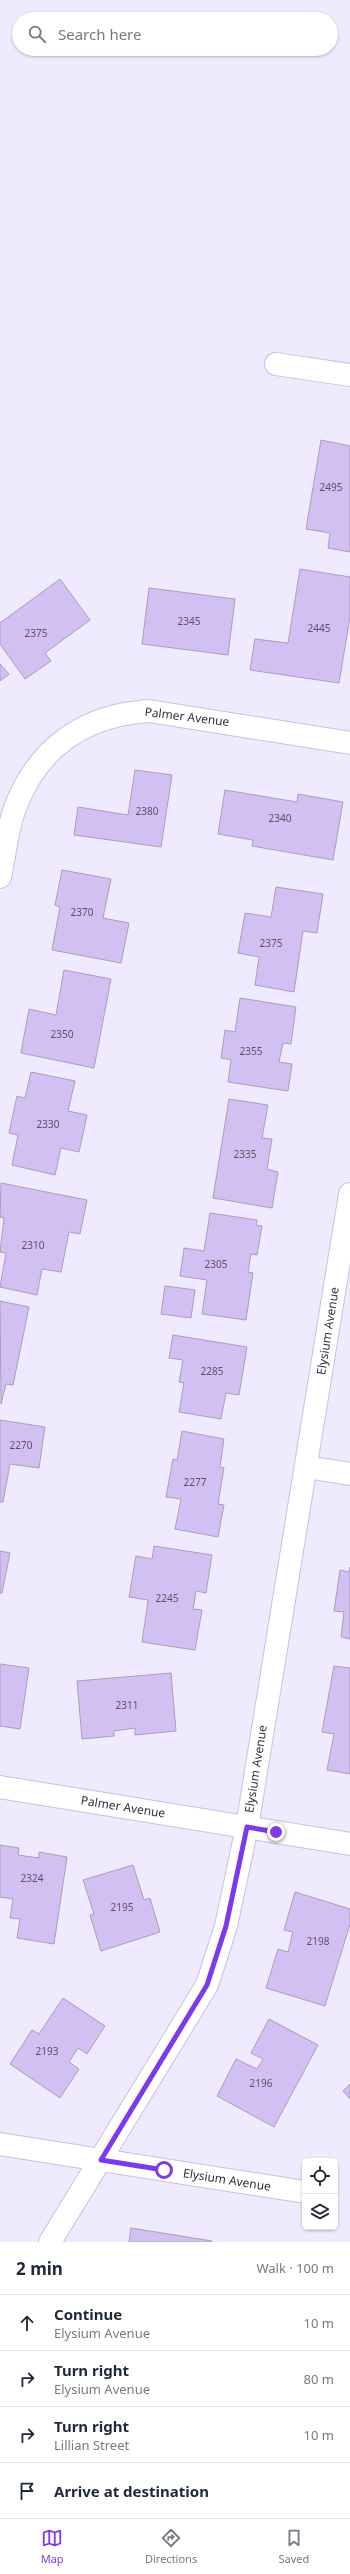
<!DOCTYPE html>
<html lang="en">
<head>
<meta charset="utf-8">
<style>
  :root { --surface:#fff; --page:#f6f6f7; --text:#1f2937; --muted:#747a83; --line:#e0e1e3; --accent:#7c3aed }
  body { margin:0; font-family:"Noto Sans",sans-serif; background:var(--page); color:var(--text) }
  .controls { position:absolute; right:12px; bottom:12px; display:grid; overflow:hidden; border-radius:6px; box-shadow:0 1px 3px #0004 }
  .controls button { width:36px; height:36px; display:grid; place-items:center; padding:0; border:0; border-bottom:1px solid var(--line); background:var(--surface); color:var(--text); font:20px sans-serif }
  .stop { position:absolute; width:12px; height:12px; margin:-9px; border:3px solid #7c3aed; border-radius:50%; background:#fff }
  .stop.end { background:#7c3aed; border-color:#fff; box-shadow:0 1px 4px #0008 }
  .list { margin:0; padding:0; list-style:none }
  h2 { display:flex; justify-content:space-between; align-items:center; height:52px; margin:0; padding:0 16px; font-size:17px }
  h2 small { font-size:13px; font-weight:400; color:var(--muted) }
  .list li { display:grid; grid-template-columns:26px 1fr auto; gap:12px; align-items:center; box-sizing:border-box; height:56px; padding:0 16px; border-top:1px solid var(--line) }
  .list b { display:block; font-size:15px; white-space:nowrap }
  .list p { margin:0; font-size:13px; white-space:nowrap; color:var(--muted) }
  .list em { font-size:13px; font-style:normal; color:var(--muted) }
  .icon { flex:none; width:22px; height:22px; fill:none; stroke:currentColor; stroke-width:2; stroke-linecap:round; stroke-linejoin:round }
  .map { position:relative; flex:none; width:350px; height:2242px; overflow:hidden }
  .search { position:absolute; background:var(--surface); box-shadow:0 1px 3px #0004; left:12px; right:12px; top:12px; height:44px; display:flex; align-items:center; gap:10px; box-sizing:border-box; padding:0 14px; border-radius:22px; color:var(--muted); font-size:15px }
  .sheet { height:276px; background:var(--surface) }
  nav { display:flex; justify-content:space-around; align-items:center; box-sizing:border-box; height:56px; border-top:1px solid var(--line); background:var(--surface); font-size:11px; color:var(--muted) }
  nav a { display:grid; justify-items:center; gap:2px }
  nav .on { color:var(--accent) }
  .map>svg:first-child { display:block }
  .building { fill:#d3c0f2; stroke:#a99dbd }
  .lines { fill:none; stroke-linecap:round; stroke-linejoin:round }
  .minor-casing { stroke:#c9bfe0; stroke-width:24 }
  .minor { stroke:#fff; stroke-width:22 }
  .route { stroke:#7c3aed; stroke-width:5 }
  .labels { text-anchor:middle; stroke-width:4; stroke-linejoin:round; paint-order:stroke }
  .number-label { font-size:10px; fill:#5a5269 }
  .street-label { font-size:12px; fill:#322e3b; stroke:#fff }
</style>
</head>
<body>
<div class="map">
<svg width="350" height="2242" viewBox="0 0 350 2242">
  <rect width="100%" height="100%" fill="#f0eaff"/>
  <g class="building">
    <path d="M321,440L350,446V552L328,548L330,533L306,529Z"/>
    <path d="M300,569L350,577V617L339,683L250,670L255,639L288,643Z"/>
    <path d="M60,579L90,620L45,653L51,661L25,679L0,644V623Z"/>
    <path d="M149,588L235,599L228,655L142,644Z"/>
    <path d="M0,664L9,674L0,681Z"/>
    <path d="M135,770L172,775L161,847L74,835L78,807L128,815Z"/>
    <path d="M225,790L297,802L298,794L343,802L333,860L252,846L253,840L218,834Z"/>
    <path d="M62,870L111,879L103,918L129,923L121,963L52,950L60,907L55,905Z"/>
    <path d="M276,887L323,894L317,933L303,931L294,992L255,985L259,957L238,953L245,913L271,917Z"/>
    <path d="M64,970L111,979L94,1068L21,1053L29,1009L56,1015Z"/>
    <path d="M240,998L296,1007L291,1044L283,1043L279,1062L292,1064L288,1091L228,1082L231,1060L221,1058L225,1030L235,1032Z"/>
    <path d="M31,1072L75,1081L68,1111L87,1115L79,1152L61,1148L55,1175L12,1165L18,1135L9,1133L17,1096L25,1098Z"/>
    <path d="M229,1099L268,1105L262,1138L272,1139L267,1169L278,1172L272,1208L213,1198Z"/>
    <path d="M1,1183L87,1200L80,1234L69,1232L61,1272L42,1269L37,1295L0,1287L6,1253L0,1252L4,1218L0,1217Z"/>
    <path d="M210,1213L257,1220L256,1225L262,1226L257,1255L251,1254L248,1272L253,1273L246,1320L202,1314L207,1280L180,1276L184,1248L204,1251Z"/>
    <path d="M165,1286L195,1290L191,1318L161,1314Z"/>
    <path d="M0,1301L29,1307L13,1385L6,1384L1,1404Z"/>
    <path d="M173,1335L247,1347L239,1395L226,1393L221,1419L179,1412L184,1383L179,1382L183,1360L169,1358Z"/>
    <path d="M0,1420L45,1427L39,1468L10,1464L3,1502H0Z"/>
    <path d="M182,1431L224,1439L220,1467L224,1468L218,1504L224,1505L218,1537L175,1529L181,1499L166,1497L173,1459L177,1460Z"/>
    <path d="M154,1546L212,1555L206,1593L196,1591L193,1609L202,1610L195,1650L142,1642L148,1600L129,1597L136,1556L152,1559Z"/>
    <path d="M0,1551L10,1553L2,1593H0Z"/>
    <path d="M350,1567V1639L341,1637L344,1612L334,1611L340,1570L349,1572Z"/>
    <path d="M0,1664L29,1668L20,1729L0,1726Z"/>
    <path d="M334,1666L350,1668V1774L327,1770L334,1734L322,1732Z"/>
    <path d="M171,1673L176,1731L135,1735V1728L114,1731V1736L82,1739L77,1681Z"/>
    <path d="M0,1845L19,1848L18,1855L39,1858V1852L67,1857L54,1944L17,1938L20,1919L10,1918L13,1899L0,1897Z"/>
    <path d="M133,1865L144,1900L150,1898L160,1932L101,1951L90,1915L94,1914L83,1880Z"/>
    <path d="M295,1892L350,1909V1924L325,2006L266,1988L278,1949L288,1952L293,1932L284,1930Z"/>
    <path d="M63,1998L105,2026L87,2054L78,2048L69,2062L79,2069L60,2098L10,2064L32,2030L39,2034Z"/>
    <path d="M269,2019L318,2045L274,2127L217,2096L236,2059L257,2069L263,2059L251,2053Z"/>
    <path d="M350,2084V2099L343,2091Z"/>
    <path d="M131,2228L212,2241L211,2242H129Z"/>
  </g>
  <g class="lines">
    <defs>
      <g id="minor">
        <path d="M276,364L350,375"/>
        <path d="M0,877C5,854 7,830 15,808C38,747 85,715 149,711L350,743"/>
        <path d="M306,1467L350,1474"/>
        <path d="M0,1787L350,1844"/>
        <path d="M0,2144L305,2192"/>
        <path d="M50,2242L207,1985L226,1926L247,1827L350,1194"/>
      </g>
    </defs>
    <use href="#minor" class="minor-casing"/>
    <use href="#minor" class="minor"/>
  </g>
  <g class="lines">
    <path class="route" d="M164,2170L101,2160L207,1985L226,1926L247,1827L276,1832"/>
  </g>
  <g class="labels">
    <g class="number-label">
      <text x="331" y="491">2495</text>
      <text x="189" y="625">2345</text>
      <text x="319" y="632">2445</text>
      <text x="36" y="637">2375</text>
      <text x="147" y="815">2380</text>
      <text x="280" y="822">2340</text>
      <text x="82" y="916">2370</text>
      <text x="271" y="947">2375</text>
      <text x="62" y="1038">2350</text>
      <text x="251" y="1055">2355</text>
      <text x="48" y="1128">2330</text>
      <text x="245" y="1158">2335</text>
      <text x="33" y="1249">2310</text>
      <text x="216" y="1268">2305</text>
      <text x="212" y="1375">2285</text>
      <text x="21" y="1449">2270</text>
      <text x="195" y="1486">2277</text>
      <text x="167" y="1602">2245</text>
      <text x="127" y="1709">2311</text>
      <text x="32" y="1882">2324</text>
      <text x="122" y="1911">2195</text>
      <text x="318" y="1945">2198</text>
      <text x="47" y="2055">2193</text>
      <text x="261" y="2087">2196</text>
    </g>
    <g class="street-label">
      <text transform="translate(187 717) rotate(7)" y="4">Palmer Avenue</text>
      <text transform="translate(328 1331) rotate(-81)" y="4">Elysium Avenue</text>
      <text transform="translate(256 1769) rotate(-81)" y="4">Elysium Avenue</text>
      <text transform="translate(123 1807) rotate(9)" y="4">Palmer Avenue</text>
      <text transform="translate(227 2180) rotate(9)" y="4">Elysium Avenue</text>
    </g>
  </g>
</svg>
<div class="controls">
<button><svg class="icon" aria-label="locate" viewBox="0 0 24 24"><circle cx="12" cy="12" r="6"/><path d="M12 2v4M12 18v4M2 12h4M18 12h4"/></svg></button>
<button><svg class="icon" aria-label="layers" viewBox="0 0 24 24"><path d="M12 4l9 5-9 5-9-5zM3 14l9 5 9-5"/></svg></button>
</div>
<div class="stop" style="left:164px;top:2170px"></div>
<div class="stop end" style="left:276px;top:1832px"></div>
<div class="search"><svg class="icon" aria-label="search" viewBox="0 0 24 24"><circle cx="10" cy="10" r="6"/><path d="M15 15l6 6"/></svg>Search here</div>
</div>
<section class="sheet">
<h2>2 min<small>Walk · 100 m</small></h2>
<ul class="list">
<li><svg class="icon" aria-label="ahead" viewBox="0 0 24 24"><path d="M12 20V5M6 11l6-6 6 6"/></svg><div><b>Continue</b><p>Elysium Avenue</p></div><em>10 m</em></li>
<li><svg class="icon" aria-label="right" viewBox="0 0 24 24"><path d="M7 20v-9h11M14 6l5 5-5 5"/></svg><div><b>Turn right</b><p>Elysium Avenue</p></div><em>80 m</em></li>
<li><svg class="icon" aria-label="right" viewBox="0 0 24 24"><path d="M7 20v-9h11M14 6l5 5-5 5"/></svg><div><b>Turn right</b><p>Lillian Street</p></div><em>10 m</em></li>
<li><svg class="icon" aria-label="arrive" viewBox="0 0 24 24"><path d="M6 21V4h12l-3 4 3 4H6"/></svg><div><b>Arrive at destination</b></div></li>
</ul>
</section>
<nav>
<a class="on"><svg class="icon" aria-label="map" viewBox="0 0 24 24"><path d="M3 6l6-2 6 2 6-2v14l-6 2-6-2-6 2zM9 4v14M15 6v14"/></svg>Map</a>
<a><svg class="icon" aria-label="directions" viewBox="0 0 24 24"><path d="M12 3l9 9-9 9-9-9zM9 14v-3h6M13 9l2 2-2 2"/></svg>Directions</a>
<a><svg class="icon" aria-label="saved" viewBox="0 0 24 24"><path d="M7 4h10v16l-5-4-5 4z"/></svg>Saved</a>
</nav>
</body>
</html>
